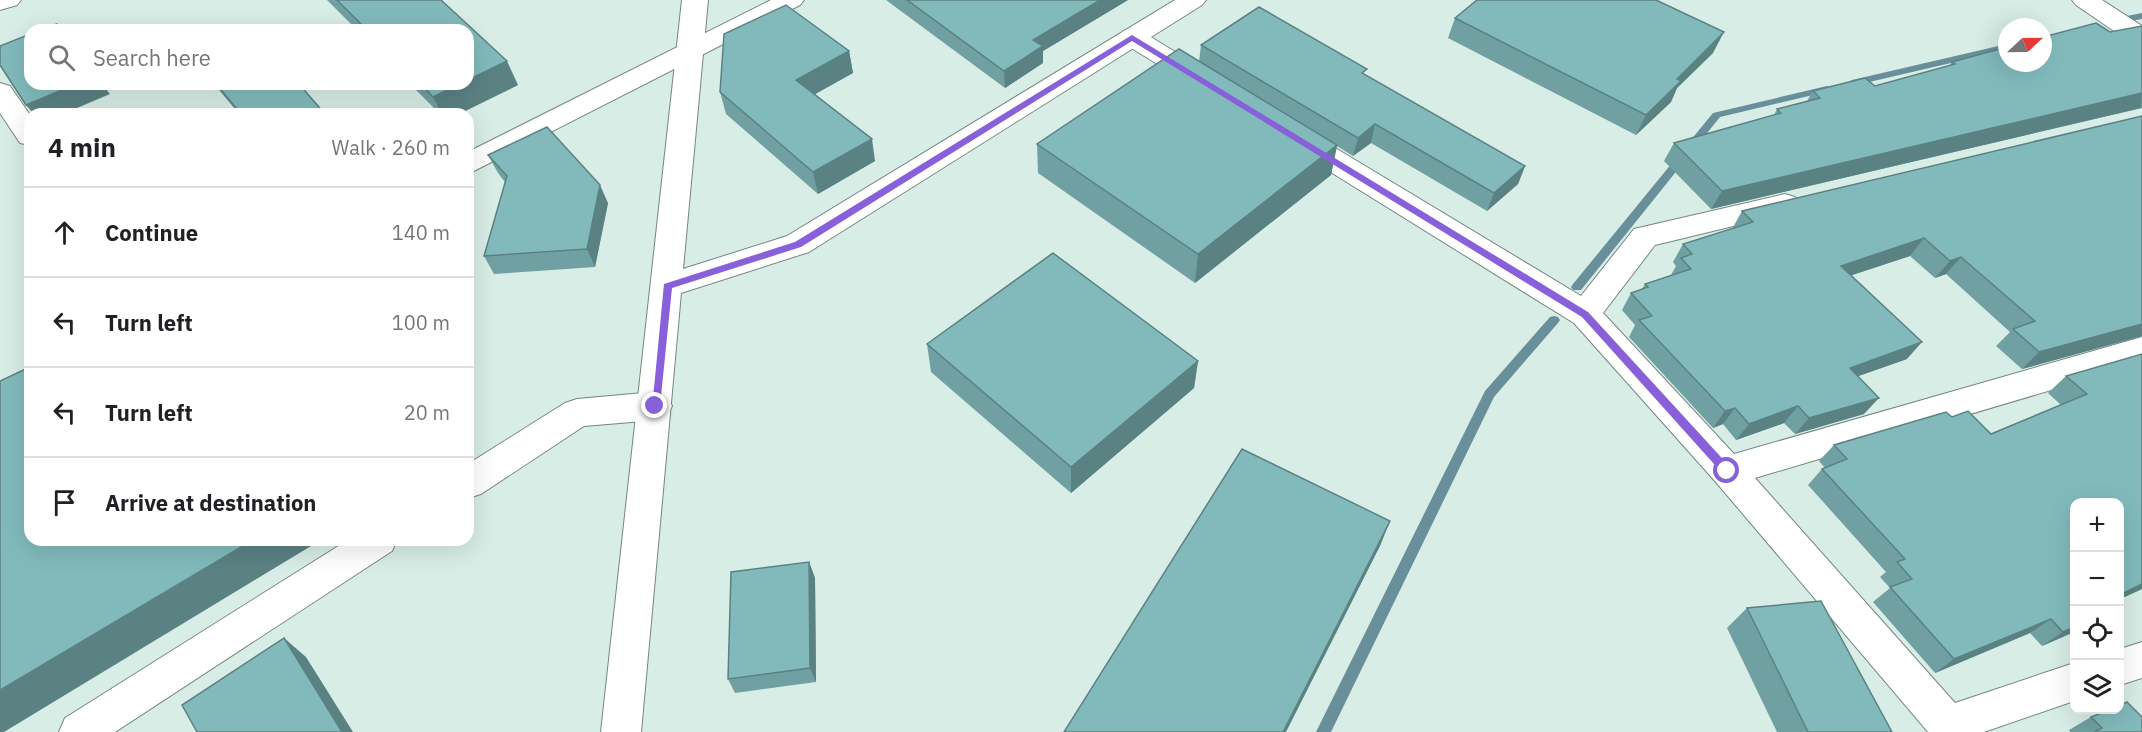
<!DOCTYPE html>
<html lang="en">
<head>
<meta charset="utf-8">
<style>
  :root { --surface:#fff; --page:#f2f2f2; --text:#202124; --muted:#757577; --line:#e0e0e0 }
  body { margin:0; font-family:"IBM Plex Sans",sans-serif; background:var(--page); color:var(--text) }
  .controls { position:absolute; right:18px; bottom:18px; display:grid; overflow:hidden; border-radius:12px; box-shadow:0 6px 24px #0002 }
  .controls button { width:54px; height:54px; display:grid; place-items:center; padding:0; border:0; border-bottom:2px solid var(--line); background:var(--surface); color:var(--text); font:30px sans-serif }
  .compass { position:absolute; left:1998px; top:18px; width:54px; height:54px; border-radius:50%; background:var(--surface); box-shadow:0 6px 24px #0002; rotate:68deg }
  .stop { position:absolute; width:18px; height:18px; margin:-14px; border:4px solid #8760da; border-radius:50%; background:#fff }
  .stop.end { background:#8760da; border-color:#fff; box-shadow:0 2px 6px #0008 }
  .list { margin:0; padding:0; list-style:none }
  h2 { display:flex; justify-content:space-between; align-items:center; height:78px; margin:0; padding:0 24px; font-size:26px }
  h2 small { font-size:20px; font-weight:400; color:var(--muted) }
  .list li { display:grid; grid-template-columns:39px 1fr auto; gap:18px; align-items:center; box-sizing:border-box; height:90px; padding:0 24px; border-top:2px solid var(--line) }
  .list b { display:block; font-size:22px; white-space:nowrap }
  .list em { font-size:20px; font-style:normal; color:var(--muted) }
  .icon { flex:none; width:33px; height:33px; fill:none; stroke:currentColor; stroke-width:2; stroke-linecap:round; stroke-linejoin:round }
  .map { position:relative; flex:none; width:2142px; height:732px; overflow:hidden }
  .search { position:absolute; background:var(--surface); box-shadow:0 6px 24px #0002; left:24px; top:24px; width:450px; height:66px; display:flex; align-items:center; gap:15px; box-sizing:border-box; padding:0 21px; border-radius:18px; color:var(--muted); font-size:22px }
  .panel { position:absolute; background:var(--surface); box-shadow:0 6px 24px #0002; left:24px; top:108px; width:450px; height:438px; border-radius:18px }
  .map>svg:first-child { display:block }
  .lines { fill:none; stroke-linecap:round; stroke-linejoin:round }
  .stream { fill:#698f9a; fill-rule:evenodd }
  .minor-casing { stroke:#748680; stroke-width:2 }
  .tertiary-casing { stroke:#748680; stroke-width:2 }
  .minor { fill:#fff; fill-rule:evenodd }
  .tertiary { fill:#fff; fill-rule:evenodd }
  .wall { fill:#70a0a1 }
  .shaded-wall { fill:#5b8283 }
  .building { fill:#82babb; stroke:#5b8283; stroke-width:1.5 }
  .route { fill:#8760da }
</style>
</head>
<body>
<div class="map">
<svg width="2142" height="732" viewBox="0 0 2142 732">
  <rect width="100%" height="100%" fill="#d8ede6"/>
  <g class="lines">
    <g class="stream">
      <path d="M2142,13V19L2130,21L2125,18L2127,16Z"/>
      <path d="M2007,44V50L1852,86L1847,83L1852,80Z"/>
      <path d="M1827,86L1832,89L1830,91L1720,117L1581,290H1573L1571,287L1573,284L1713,113Z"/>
      <path d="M1554,316L1558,317L1560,320L1558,323L1494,397L1331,732H1316L1485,391L1550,317Z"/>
    </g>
    <defs>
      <g id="minor">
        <path d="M0,0H21L17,5L0,10Z"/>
        <path d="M771,0H804L800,5L468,174V152Z"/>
        <path d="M2072,0H2102L2142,26V46L2133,44L2076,5Z"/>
        <path d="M1132,29L1141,31L1213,75L1217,81L1213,87L1204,90L1195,87L1123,43L1119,37L1123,31Z"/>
        <path d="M0,83L10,86L30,115V145L20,143L0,113Z"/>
        <path d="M1297,129L1307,131L1581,296L1634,229L1785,194L1795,197L1800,204L1795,211L1655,245L1603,313L1734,454L2142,337V363L1755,478L1955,703L2074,663V701L1984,732H1928L1715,481L1574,323L1287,145L1283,138L1287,131Z"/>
        <path d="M655,392L667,396L672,406L667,416L655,420L584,426L481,494L468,498V464L565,403L577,399Z"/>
        <path d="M348,540H397L392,551L115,732H59L65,718Z"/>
        <path d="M2142,642V678L2120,685V649Z"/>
      </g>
      <path id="tertiary" d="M682,0H708L683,269L787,236L1175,0H1206L1202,5L809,252L681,293L641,732H601Z"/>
    </defs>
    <use href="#minor" class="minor-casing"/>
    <use href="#tertiary" class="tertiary-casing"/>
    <use href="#minor" class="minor"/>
    <use href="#tertiary" class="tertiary"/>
  </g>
  <g class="wall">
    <path d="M327,0H441L518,85L459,114H440L410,84H468V30H357Z"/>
    <path d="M886,0H1128L1043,51V63L1005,88Z"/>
    <path d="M1455,18L1713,53L1677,88L1671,102L1636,135L1448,38Z"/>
    <path d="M2142,26V108L1711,209L1664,161L1674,143L1774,115L1777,109L1807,101L1813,91L1875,86L1949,66L1952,62Z"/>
    <path d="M1201,45L1366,75L1525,166L1518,184L1487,211L1371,143L1353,156L1337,146L1331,175L1195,283L1038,173L1037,144L1199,62Z"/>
    <path d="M849,51L853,73L815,94L875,161L818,194L726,114L720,92Z"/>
    <path d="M214,84H299L325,114H239Z"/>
    <path d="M2142,116V336L2022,369L1996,346L2010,332L1946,274L1935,278L1910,256L1852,275L1907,359L1858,376L1864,414L1795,434L1784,423L1736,440L1723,424L1713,428L1629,337L1635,325L1622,310L1631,293L1642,289L1645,284L1671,275L1676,266L1673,262L1683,244L1732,229L1742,211Z"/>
    <path d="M488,155L608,203L595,267L494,274L484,256L505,182L498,173Z"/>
    <path d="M927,344L1198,361L1194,388L1071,493L931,372Z"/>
    <path d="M2142,354V589L2120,599V502H2074V632L2042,646L2030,633L1935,673L1873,602L1890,588L1880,577L1886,572L1808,485L1822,469L1825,468L1819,461L1834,445L1952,417L1991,434L2061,405L2048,393L2066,376Z"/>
    <path d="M809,562L815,578L816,682L735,693L728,679Z"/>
    <path d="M1747,608L1892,732H1777L1727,628Z"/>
    <path d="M2091,717L2142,732H2070L2069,730Z"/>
  </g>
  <g class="shaded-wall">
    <path d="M1100,0H1128L1043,51V63L1005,88L1004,71L1033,40Z"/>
    <path d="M1724,32L1713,53L1677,88L1671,102L1636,135L1646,115L1677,79Z"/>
    <path d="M849,51L853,73L801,102L796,80Z"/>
    <path d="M507,61L518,85L459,114H442L433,97L459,84H468V80Z"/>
    <path d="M76,84H102L110,94L63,114H34L26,105Z"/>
    <path d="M2142,93L2141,108L1711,209L1722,191Z"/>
    <path d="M1375,124L1371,143L1353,156L1358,138Z"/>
    <path d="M872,139L875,161L818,194L813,172Z"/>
    <path d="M1337,145L1331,175L1195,283L1198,254Z"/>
    <path d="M1525,166L1518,184L1487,211L1494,193Z"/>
    <path d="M600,185L608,203L595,267L587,249Z"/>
    <path d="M1924,238L1910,256L1828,283L1841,266Z"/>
    <path d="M1961,257L1946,274L1935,278L1950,261Z"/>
    <path d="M2142,324V336L2022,369L2039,352Z"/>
    <path d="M1922,342L1907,359L1836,384L1850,368Z"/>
    <path d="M1198,361L1194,388L1071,493V467Z"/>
    <path d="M1879,398L1864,414L1795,434L1809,418Z"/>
    <path d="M1798,406L1784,423L1736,440L1749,424Z"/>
    <path d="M1735,408L1723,424L1713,428L1725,411Z"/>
    <path d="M1390,521L1380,546L1286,732H1283Z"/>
    <path d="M253,540H321L4,732H0V690Z"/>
    <path d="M809,562L815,578L816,682L810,668Z"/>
    <path d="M2142,584V589L2120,599V595Z"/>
    <path d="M2051,619L2030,633L1935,673L1954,659Z"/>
    <path d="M2074,627V632L2042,646L2063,632Z"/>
    <path d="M284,638L306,657L353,732H342Z"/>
  </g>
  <g class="building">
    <path d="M337,0H441L507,61L468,80V30H367Z"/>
    <path d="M907,0H1100L1033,40L1043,46L1004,71Z"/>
    <path d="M1477,0H1656L1724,32L1677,79L1681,81L1646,115L1455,18Z"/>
    <path d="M786,5L849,51L796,80L872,139L813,172L720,92L724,34Z"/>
    <path d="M1259,7L1367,69L1362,73L1525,166L1494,193L1375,124L1358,138L1201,45Z"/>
    <path d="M2096,23L2110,32L2142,26V93L1722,191L1674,143L1781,113L1777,109L1820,98L1813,91L1865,78L1875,86L1955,64L1952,62L2007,47V63H2043V37Z"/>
    <path d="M57,24L62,30H41Z"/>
    <path d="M30,34V84H76L26,105L0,65V46Z"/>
    <path d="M1179,49L1337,145L1198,254L1037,144Z"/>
    <path d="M216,84H299L325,114H241Z"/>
    <path d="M421,84H459L433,97Z"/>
    <path d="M2142,116V324L2039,352L2013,329L2035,321L1961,257L1950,261L1924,238L1841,266L1922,342L1850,368L1879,398L1809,418L1798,406L1749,424L1735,408L1725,411L1639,320L1652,316L1631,293L1648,287L1645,284L1691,269L1681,258L1692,254L1683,244L1753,222L1742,211Z"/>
    <path d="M547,127L600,185L587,249L484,256L507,176L488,155Z"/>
    <path d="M1053,253L1198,361L1071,467L927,344Z"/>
    <path d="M2142,354V584L2120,595V502H2074V627L2063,632L2051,619L1954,659L1890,587L1912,579L1897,562L1905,559L1822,469L1847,459L1834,445L1946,412L1952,417L1968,411L1991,434L2087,394L2066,376Z"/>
    <path d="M30,367V540H253L0,690V381Z"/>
    <path d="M1242,449L1390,521L1283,732H1064Z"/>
    <path d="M809,562L810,668L728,679L731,572Z"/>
    <path d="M1821,601L1892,732H1808L1747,608Z"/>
    <path d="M284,638L342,732H197L182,705Z"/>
    <path d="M2127,702L2142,717V732H2094L2102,728L2091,717L2109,710H2120V705Z"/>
  </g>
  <path class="route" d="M1132,35L1588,312L1731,468V474H1723L1582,317L1132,41L801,247L672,288L660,406L655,410L652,409L664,284L795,242Z"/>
</svg>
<div class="controls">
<button>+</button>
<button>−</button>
<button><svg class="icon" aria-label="locate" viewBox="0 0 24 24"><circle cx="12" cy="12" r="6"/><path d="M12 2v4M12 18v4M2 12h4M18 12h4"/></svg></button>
<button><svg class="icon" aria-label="layers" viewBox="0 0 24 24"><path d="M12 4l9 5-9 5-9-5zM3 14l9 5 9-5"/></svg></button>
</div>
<svg class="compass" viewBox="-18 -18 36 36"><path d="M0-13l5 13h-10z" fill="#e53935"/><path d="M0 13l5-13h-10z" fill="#757577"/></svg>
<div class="stop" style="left:1727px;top:471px"></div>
<div class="stop end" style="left:655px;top:406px"></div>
<div class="search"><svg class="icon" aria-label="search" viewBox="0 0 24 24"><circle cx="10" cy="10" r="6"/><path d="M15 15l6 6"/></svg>Search here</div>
<section class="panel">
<h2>4 min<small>Walk · 260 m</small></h2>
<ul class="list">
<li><svg class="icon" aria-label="ahead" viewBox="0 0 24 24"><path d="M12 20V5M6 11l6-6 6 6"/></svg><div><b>Continue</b></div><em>140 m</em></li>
<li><svg class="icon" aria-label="left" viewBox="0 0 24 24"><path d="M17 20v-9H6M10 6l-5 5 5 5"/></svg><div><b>Turn left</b></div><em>100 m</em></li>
<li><svg class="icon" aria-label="left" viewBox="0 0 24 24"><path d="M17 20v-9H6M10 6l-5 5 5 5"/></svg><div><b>Turn left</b></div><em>20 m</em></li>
<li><svg class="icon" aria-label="arrive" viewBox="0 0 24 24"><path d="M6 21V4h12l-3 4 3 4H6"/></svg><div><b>Arrive at destination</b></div></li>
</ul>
</section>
</div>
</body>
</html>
